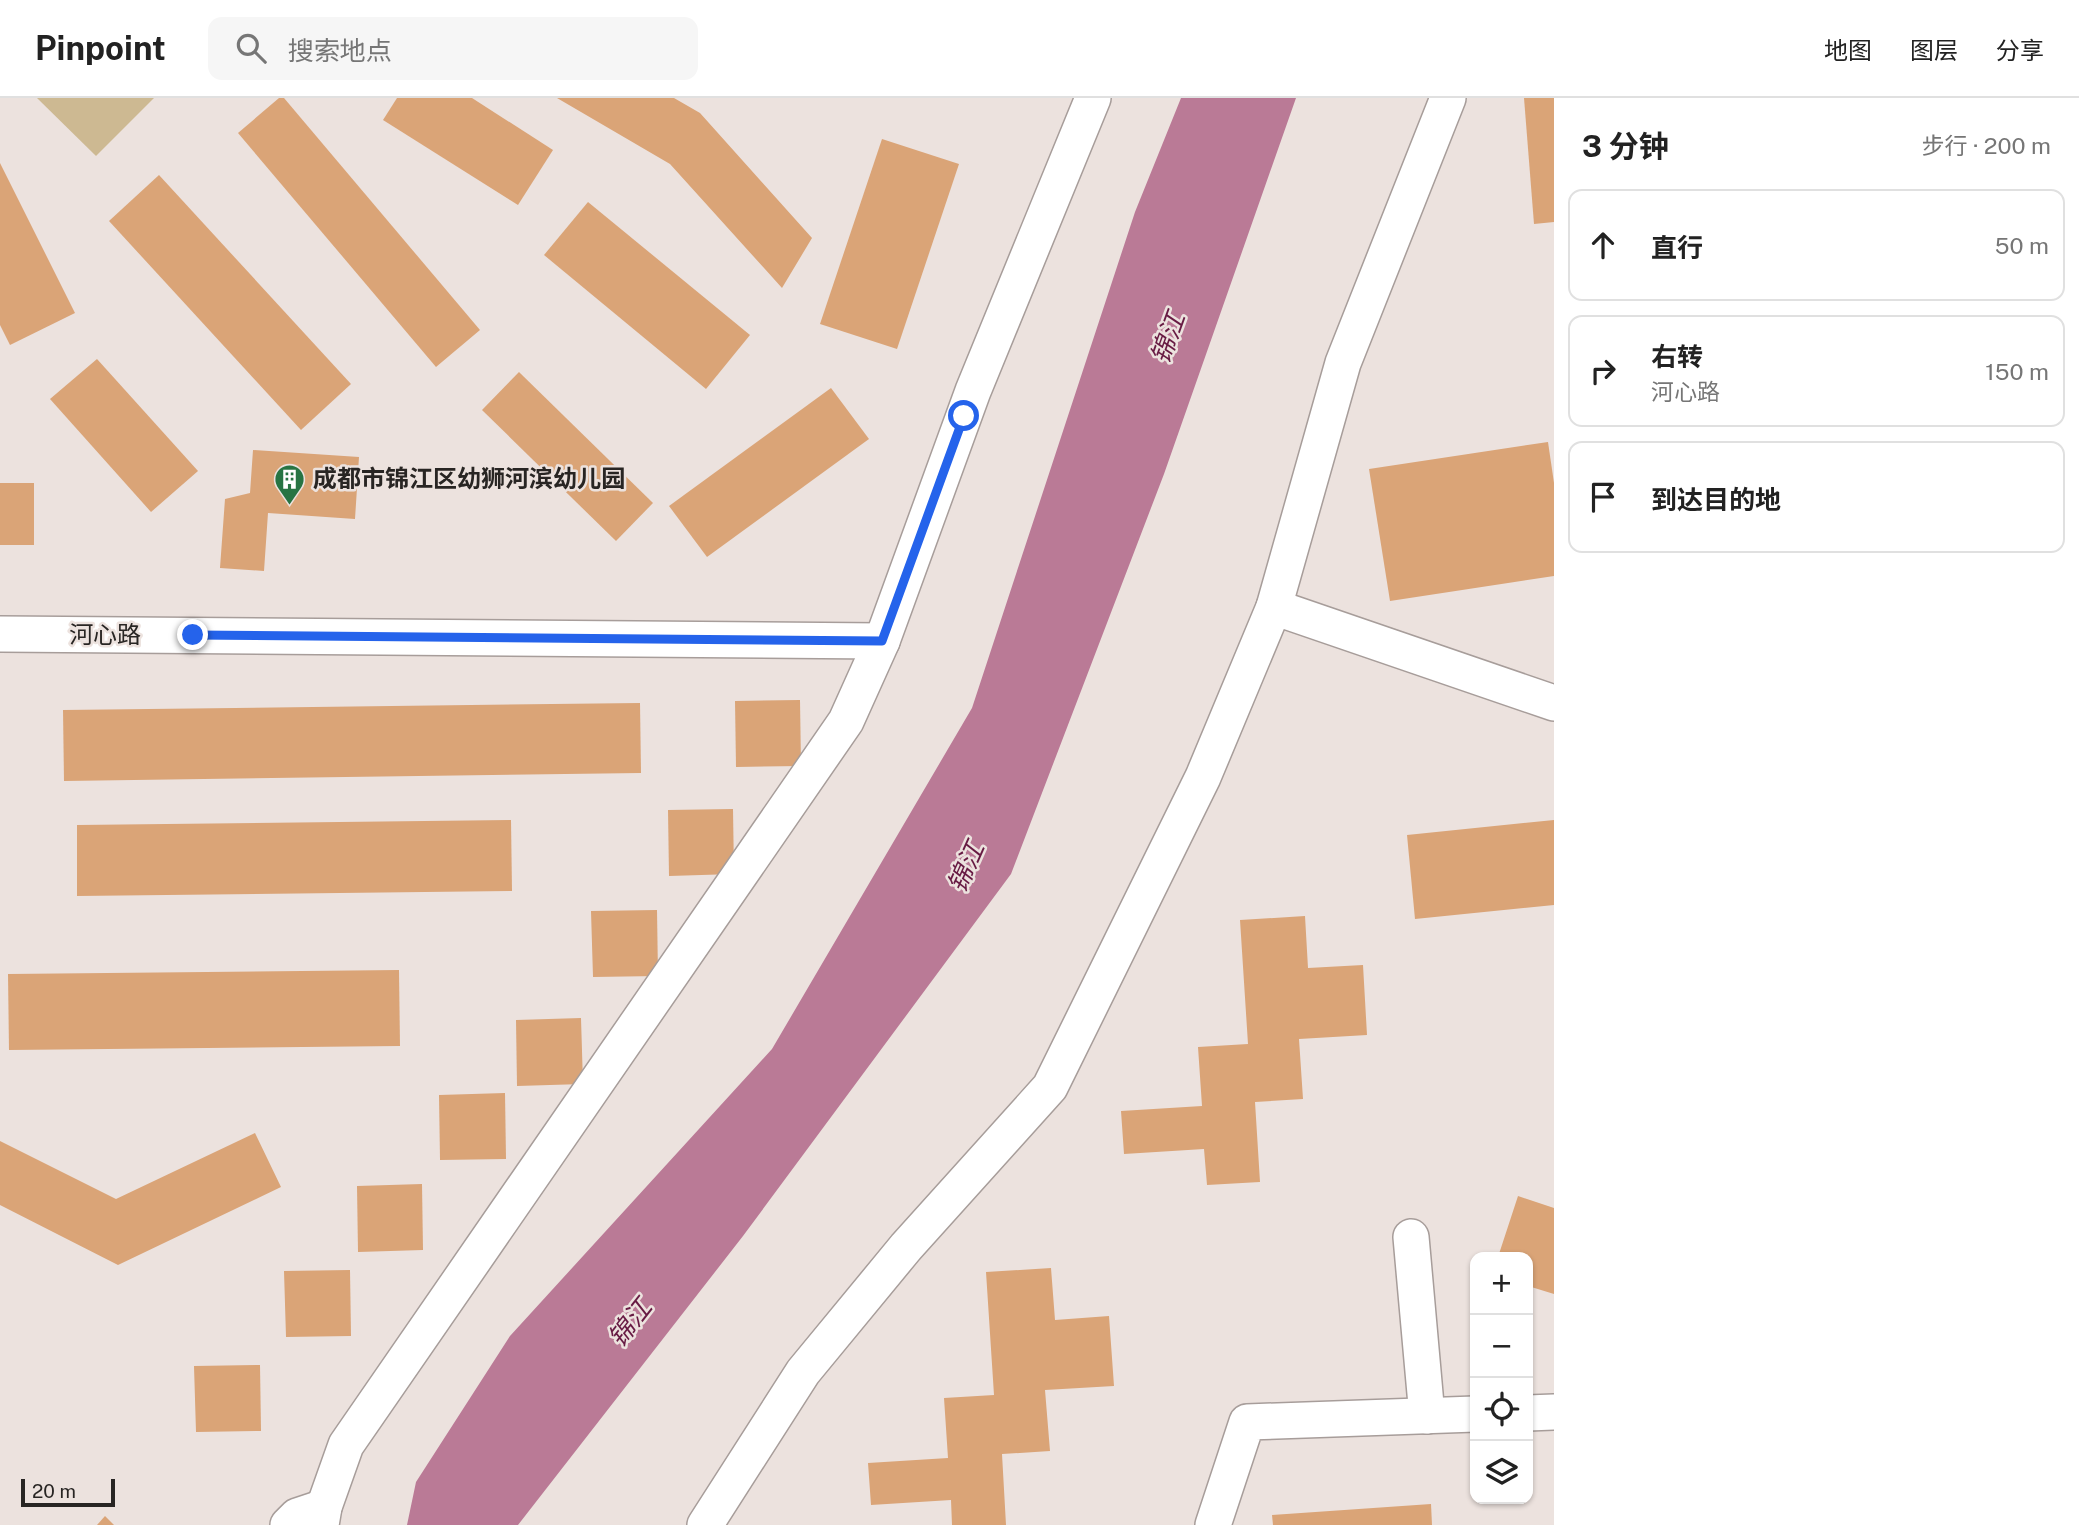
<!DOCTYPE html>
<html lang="zh">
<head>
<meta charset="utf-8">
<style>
  :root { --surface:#fff; --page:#f6f6f6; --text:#222; --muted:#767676; --line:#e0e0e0 }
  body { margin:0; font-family:"Public Sans","Noto Sans SC",sans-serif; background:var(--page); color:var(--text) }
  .controls { position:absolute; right:21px; bottom:21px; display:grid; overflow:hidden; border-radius:14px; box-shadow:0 2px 5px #0004 }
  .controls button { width:63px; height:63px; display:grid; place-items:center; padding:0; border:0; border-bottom:2px solid var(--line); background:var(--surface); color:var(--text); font:35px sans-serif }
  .scale { position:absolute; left:21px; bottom:18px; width:94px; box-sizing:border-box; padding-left:7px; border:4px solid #282523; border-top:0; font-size:19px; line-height:24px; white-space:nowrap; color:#282523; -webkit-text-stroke:5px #ece2de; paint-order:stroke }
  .stop { position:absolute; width:21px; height:21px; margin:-16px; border:5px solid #2563eb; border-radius:50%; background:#fff }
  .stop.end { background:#2563eb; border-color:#fff; box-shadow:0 2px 7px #0008 }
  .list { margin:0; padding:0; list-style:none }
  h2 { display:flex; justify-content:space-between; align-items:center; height:91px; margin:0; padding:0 28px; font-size:30px }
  h2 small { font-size:23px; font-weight:400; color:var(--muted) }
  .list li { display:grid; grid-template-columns:46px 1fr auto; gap:21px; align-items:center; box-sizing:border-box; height:112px; margin:0 14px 14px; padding:0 14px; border:2px solid var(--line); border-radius:14px }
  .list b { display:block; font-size:26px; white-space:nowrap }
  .list p { margin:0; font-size:23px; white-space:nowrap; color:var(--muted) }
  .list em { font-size:23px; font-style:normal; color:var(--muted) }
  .icon { flex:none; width:38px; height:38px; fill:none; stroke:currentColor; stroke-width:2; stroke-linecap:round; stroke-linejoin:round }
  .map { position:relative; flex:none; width:1554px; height:1427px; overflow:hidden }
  header { display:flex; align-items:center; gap:42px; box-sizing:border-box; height:98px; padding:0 35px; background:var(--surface); border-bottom:2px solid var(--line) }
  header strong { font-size:33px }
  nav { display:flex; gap:38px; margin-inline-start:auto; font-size:24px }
  .search { width:490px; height:63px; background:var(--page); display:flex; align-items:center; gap:18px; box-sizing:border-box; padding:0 24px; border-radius:14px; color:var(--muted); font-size:26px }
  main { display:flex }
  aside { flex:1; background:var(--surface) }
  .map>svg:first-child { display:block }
  .green { fill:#cdb992 }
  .water { fill:#ba7a96 }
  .building { fill:#daa477 }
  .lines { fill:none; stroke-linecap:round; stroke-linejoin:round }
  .minor-casing { stroke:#a79d9a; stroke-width:38 }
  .minor { stroke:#fff; stroke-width:35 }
  .route { stroke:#2563eb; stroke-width:9 }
  .labels { text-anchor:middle; stroke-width:5; stroke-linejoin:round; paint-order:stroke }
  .poi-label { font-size:24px; font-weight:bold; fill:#282523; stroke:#ece2de; text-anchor:start }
  .street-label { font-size:24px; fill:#282523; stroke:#ece2de }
  .water-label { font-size:26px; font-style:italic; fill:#671a43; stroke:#ece2de }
</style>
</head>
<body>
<header>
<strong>Pinpoint</strong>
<div class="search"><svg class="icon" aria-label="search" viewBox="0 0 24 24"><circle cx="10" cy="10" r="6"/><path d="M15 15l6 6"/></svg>搜索地点</div>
<nav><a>地图</a><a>图层</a><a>分享</a></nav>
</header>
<main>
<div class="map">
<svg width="1554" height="1427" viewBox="0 0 1554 1427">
  <rect width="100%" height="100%" fill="#ece2de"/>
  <path class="green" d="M37,0H154L96,58Z"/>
  <path class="water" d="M1181,0H1296L1164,376L1011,776L743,1138L518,1427H407L416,1384L510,1238L772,951L972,610L1135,114Z"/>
  <g class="building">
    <path d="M279,0H284L480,232L436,269L238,35Z"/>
    <path d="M397,0H472L553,52L518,107L383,22Z"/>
    <path d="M557,0H674L700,15L812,140L782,190L670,66Z"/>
    <path d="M1524,0H1554V124L1534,126Z"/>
    <path d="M882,41L959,66L897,251L820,226Z"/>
    <path d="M0,65L75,215L10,247L0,227Z"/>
    <path d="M159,77L351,286L301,332L109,123Z"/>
    <path d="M588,104L750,237L706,291L544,157Z"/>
    <path d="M97,261L198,373L151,414L50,301Z"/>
    <path d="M519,274L653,405L616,443L482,312Z"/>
    <path d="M831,290L869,341L707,459L669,408Z"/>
    <path d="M1548,344L1554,385V478L1390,503L1369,371Z"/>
    <path d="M253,352L359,359L355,421L268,415L264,473L220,470L225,401L250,395Z"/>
    <rect x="0" y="385" width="34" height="62"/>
    <path d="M800,602L801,668L736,669L735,603Z"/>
    <path d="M640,605L641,675L64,683L63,612Z"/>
    <path d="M733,711L734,776L669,778L668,712Z"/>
    <path d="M511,722L512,793L77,798V727Z"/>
    <path d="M1554,722V807L1415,821L1407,737Z"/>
    <path d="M657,812L658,878L593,879L591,813Z"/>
    <path d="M1305,818L1308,870L1363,867L1367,937L1299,941L1303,1001L1255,1004L1260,1084L1207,1087L1204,1051L1124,1056L1121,1013L1202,1008L1198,949L1248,946L1240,822Z"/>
    <path d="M399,872L400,948L9,952L8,876Z"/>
    <path d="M581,920L583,986L517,988L516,922Z"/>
    <path d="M505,995L506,1061L440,1062L439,997Z"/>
    <path d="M255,1035L281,1089L118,1167L0,1107V1043L116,1101Z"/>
    <path d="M422,1086L423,1152L358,1154L357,1088Z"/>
    <path d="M1518,1098L1554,1110V1196L1528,1188V1159H1498Z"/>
    <path d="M1051,1170L1055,1222L1109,1218L1114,1288L1045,1292L1050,1353L1002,1356L1006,1427H952L951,1402L871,1407L868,1365L948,1360L944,1300L994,1297L986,1174Z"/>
    <path d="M350,1172L351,1238L286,1239L284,1173Z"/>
    <path d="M260,1267L261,1333L196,1334L194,1268Z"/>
    <path d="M1431,1406L1432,1427H1273L1272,1417Z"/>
    <path d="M105,1418L114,1427H97Z"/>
  </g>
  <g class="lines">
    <defs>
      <g id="minor">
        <path d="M1274,509L1554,605"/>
        <path d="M0,536L882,543"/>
        <path d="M1411,1139L1427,1318"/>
        <path d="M1528,1315L1554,1314"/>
        <path d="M288,1427L297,1418L324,1409"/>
        <path d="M321,1427L324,1409L346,1347L846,623L882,543L973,293L1093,0"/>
        <path d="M705,1427L803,1274L906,1149L1050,989L1203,679L1274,509L1343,265L1448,0"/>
        <path d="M1213,1427L1247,1324L1475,1316"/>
      </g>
    </defs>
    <use href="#minor" class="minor-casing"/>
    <use href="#minor" class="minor"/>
  </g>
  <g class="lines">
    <path class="route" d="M193,537L882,543L964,318"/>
  </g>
  <defs>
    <symbol id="building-pin" viewBox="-11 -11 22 30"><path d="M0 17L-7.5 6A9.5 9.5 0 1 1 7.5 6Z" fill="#277443" stroke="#ece2de"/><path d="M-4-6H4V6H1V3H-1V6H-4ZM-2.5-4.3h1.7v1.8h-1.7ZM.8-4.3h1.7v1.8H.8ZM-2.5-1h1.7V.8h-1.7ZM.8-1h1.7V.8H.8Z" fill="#fff"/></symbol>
  </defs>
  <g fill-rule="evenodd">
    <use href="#building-pin" x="272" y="364" width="35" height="47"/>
  </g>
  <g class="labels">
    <g class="poi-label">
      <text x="313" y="389">成都市锦江区幼狮河滨幼儿园</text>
    </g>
    <g class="street-label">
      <text x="105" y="545">河心路</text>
    </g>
    <g class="water-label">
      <text transform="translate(1168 240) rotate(-70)" y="9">锦江</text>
      <text transform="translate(966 769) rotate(-66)" y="9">锦江</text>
      <text transform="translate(630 1225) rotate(-52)" y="9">锦江</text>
    </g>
  </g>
</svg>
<div class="controls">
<button>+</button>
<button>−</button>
<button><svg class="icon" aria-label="locate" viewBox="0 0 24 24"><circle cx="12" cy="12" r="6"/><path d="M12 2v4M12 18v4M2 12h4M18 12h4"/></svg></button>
<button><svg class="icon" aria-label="layers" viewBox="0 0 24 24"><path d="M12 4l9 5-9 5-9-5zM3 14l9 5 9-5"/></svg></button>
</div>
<div class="scale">20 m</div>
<div class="stop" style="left:964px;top:318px"></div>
<div class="stop end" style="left:193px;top:537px"></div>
</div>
<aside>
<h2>3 分钟<small>步行 · 200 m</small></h2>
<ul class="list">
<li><svg class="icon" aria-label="ahead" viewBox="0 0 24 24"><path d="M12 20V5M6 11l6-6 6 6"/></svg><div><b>直行</b></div><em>50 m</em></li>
<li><svg class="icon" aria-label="right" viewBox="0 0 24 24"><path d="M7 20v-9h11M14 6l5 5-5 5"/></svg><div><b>右转</b><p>河心路</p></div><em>150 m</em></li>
<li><svg class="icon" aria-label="arrive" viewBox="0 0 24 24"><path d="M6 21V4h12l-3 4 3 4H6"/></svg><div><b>到达目的地</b></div></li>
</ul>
</aside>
</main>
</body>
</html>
